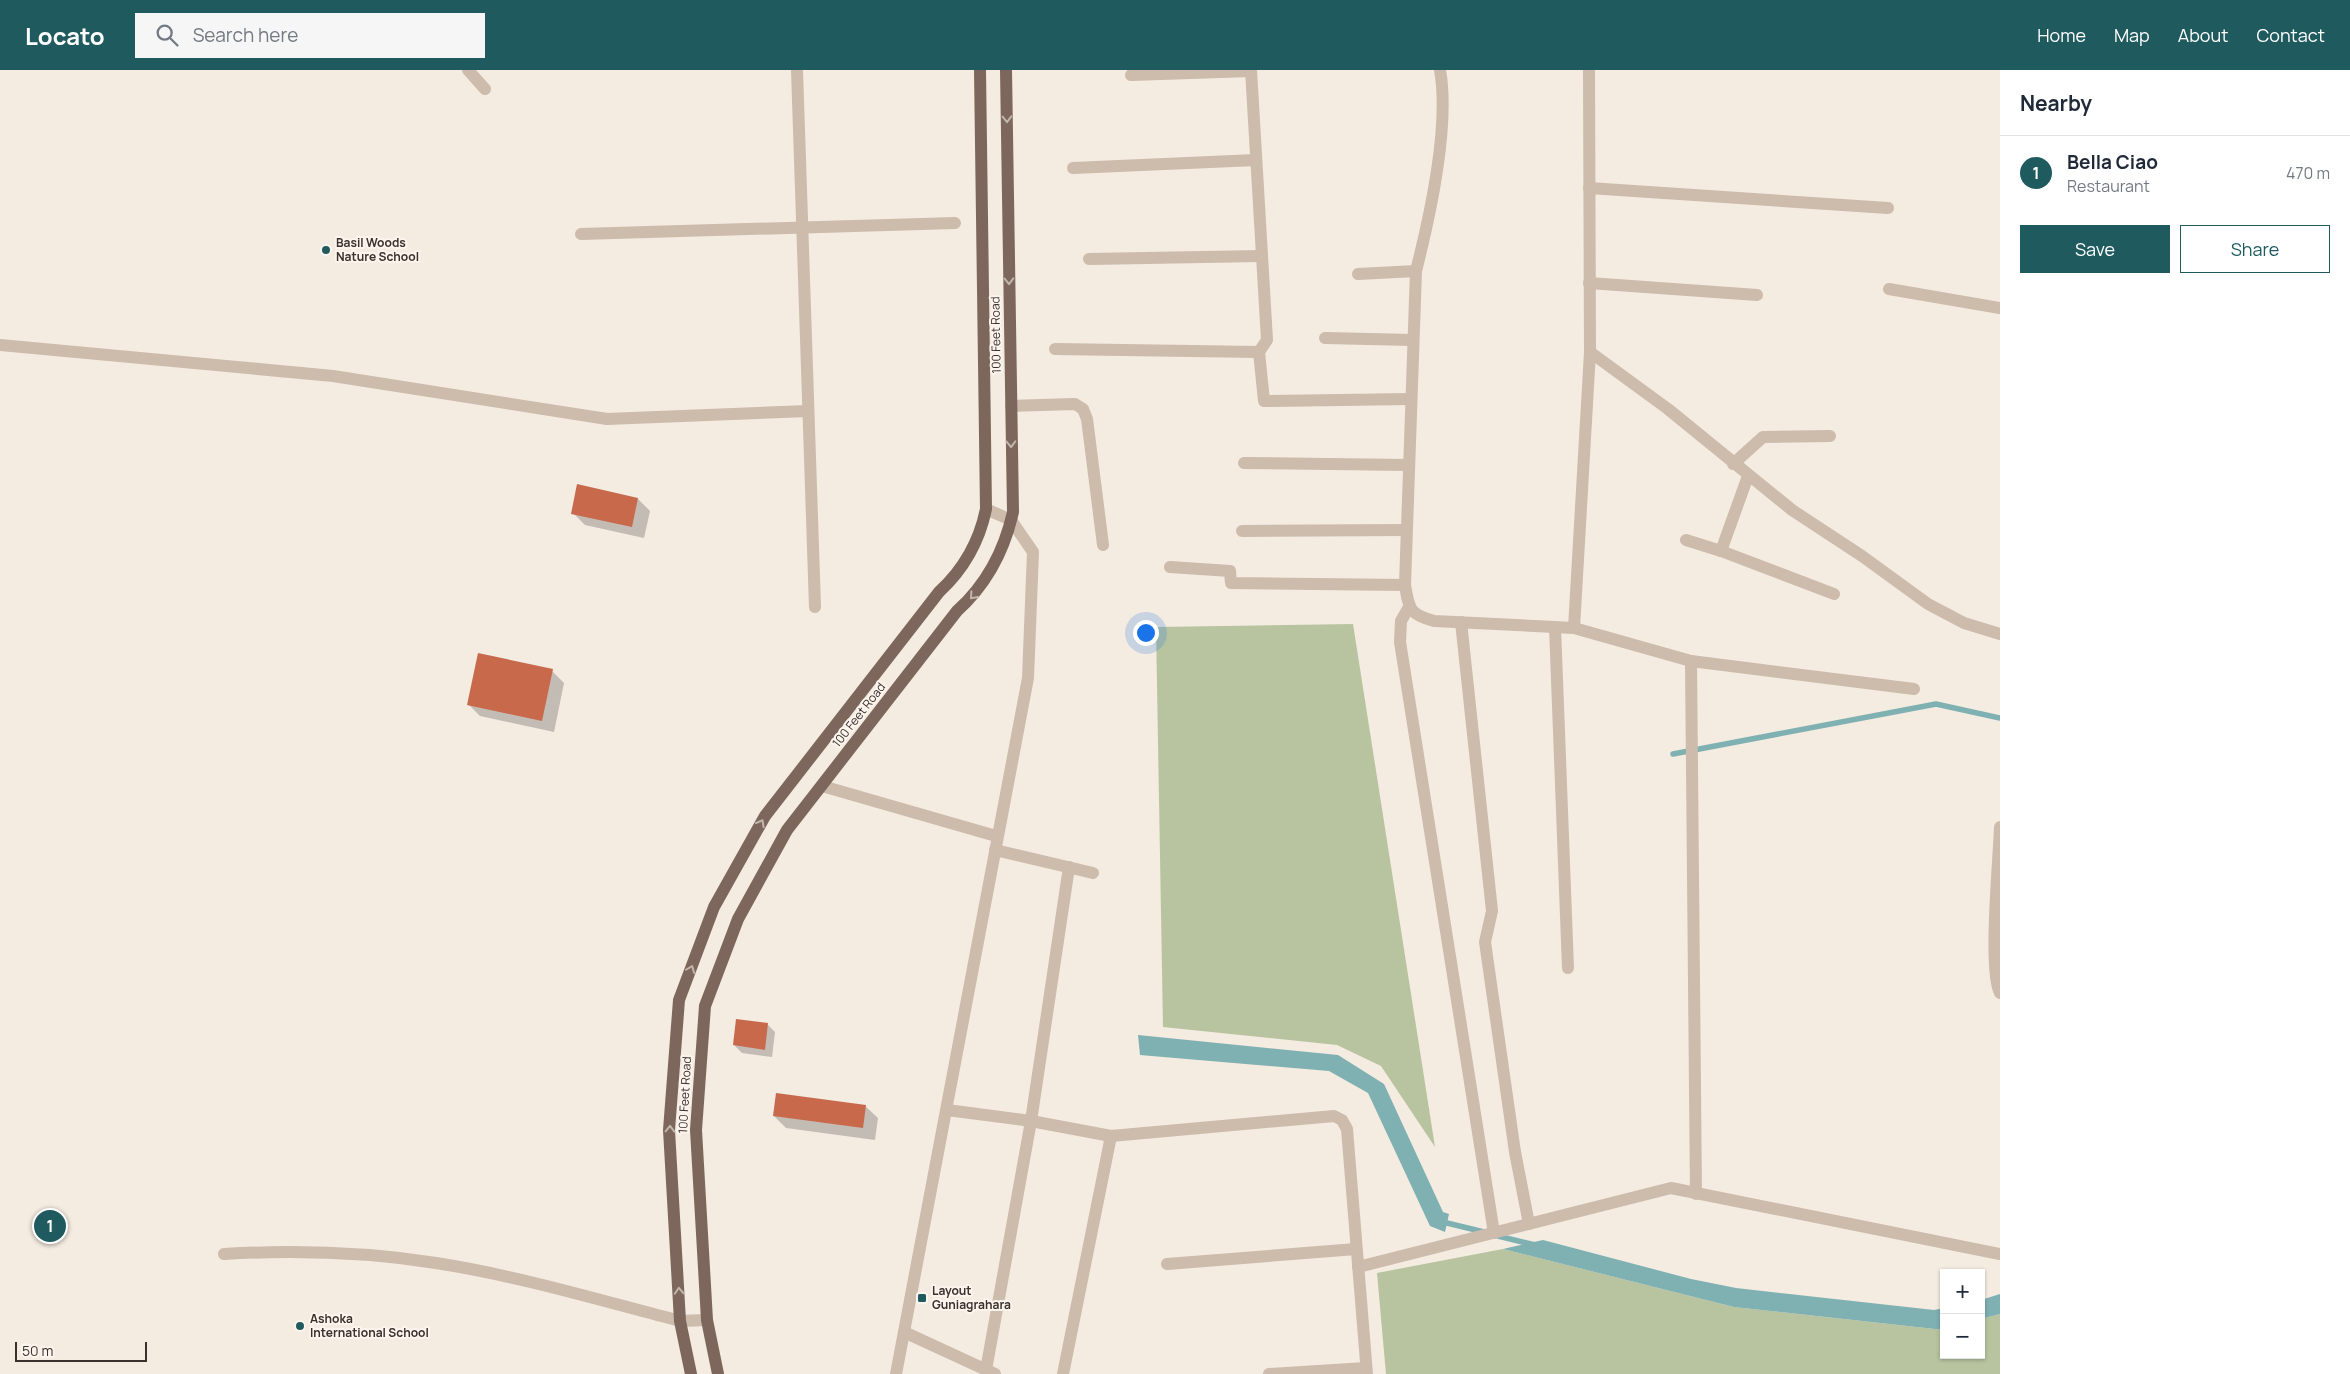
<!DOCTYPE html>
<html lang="en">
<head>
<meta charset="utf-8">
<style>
  :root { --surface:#fff; --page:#f6f6f7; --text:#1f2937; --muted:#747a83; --line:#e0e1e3; --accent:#1f5a5e }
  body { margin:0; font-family:Manrope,sans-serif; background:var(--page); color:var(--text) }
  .controls { position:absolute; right:15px; bottom:15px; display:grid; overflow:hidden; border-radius:0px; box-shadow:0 1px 4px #0004 }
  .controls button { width:45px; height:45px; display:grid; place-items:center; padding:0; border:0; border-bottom:1px solid var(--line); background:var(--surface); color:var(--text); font:25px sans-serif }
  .scale { position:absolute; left:15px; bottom:12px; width:132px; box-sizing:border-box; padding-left:5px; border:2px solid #3b302b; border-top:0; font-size:14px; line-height:18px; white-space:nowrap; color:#3b302b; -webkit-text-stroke:4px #fbf5ee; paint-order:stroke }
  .you { position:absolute; left:1145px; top:562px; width:18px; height:18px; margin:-12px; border:4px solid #fff; border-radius:50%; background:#1a73e8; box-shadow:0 0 0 8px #1a73e833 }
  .badge { display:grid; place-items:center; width:32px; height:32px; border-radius:50%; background:var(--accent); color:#fff; font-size:16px; font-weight:700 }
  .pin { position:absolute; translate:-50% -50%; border:2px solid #fff; box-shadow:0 1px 5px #0006 }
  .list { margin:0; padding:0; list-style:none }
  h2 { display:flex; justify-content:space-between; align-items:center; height:65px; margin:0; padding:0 20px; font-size:21px }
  h2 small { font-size:16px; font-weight:400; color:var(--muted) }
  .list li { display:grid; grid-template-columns:32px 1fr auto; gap:15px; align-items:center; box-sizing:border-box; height:75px; padding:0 20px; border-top:1px solid var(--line) }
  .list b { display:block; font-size:19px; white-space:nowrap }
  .list p { margin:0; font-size:16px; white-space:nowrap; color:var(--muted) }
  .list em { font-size:16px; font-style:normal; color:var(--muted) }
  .actions { display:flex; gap:10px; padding:15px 20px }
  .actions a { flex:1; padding:11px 0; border:1px solid var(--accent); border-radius:0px; text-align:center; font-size:18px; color:var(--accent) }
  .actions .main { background:var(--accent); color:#fff }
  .icon { flex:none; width:28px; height:28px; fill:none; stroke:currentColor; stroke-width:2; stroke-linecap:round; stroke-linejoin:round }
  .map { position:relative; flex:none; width:2000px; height:1304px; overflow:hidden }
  header { display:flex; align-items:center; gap:30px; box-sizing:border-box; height:70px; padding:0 25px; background:var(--accent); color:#fff }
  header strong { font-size:24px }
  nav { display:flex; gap:28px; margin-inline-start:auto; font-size:18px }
  .search { width:350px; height:45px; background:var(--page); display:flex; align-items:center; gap:12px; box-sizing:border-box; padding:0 18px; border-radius:0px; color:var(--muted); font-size:19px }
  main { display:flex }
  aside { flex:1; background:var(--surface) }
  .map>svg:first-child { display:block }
  .green { fill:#b8c4a0 }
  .water { fill:#7fb0b2 }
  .shadow { fill:#0003 }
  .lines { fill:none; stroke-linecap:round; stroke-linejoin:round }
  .stream { stroke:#7fb0b2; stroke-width:5.5 }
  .building { fill:#c8694b }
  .minor { stroke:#cdbbac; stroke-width:12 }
  .major { stroke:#7d675c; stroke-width:12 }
  .oneway { stroke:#c2b5ac }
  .poi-dot { fill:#1f5a5e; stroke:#fbf5ee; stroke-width:2 }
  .labels { text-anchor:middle; stroke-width:4; stroke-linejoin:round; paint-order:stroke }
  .poi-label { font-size:12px; font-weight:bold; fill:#3b302b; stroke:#fbf5ee; text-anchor:start }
  .street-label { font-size:12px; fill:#3b302b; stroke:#fbf5ee }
</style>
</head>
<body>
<header>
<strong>Locato</strong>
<div class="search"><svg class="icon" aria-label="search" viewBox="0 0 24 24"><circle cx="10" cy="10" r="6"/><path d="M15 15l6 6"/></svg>Search here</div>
<nav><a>Home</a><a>Map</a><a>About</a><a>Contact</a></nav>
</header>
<main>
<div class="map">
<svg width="2000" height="1304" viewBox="0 0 2000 1304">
  <rect width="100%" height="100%" fill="#f4ebe1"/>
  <g class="green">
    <path d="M1353,554L1435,1077L1381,996L1337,975L1163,957L1156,557Z"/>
    <path d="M1503,1179L1734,1237L1944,1260V1285H1981V1249L2000,1244V1304H1386L1377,1203Z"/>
  </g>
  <g class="water">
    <path d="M1138,965L1338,985L1384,1014L1443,1142L1449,1144L1445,1162L1430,1156L1368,1023L1329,1001L1140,985Z"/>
    <path d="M1543,1170L1691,1209L1736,1218L1934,1240L1944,1238V1260L1734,1237L1503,1179Z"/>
    <path d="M2000,1224V1244L1981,1249V1230Z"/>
  </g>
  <g class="shadow">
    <path d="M578,416L638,429L650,441L644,468L585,455L573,443Z"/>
    <path d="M552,601L564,613L554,662L480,646L468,634Z"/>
    <path d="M767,954L775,962L772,987L742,983L734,975Z"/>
    <path d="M865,1036L878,1048L875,1070L786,1058L774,1046Z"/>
  </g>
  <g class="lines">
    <g class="stream">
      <path d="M1673,684L1936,634L2000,648"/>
      <path d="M1440,1149L1447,1153L1484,1162"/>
      <path d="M1498,1166L1535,1175"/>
    </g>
  </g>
  <g class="building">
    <path d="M577,414L638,428L632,457L571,444Z"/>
    <path d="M478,583L553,599L542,651L467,635Z"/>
    <path d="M736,949L768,953L765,980L733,975Z"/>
    <path d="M776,1023L866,1035L863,1058L773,1046Z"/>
  </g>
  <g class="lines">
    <g class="minor">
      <path d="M468,0L485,19"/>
      <path d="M797,0L815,537"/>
      <path d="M1131,5L1251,1"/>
      <path d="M1073,98L1256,90"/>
      <path d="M1589,118L1888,138"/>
      <path d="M581,164L955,153"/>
      <path d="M1089,189L1261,186"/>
      <path d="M1358,204L1416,201"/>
      <path d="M1589,213L1757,225"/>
      <path d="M1889,219L2000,238"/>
      <path d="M1325,268L1413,270"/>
      <path d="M0,275L333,306L607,349L808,341"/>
      <path d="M1055,279L1259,282L1267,270L1251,0"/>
      <path d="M1259,282L1264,331L1411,329"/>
      <path d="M1590,282L1668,339L1792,440L1862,486L1928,534L1964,553L2000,564"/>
      <path d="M1011,336L1075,334L1083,339L1087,349L1103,475"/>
      <path d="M1244,393L1408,395"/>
      <path d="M1733,394L1763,367L1830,366"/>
      <path d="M1242,461L1406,460"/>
      <path d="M1686,470L1721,481L1748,406"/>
      <path d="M1721,481L1834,524"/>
      <path d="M1170,497L1230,501L1231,513L1405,515L1416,201C1430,146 1450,56 1440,0"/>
      <path d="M1405,515C1409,540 1410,544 1434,551L1574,558L1691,591L1914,619"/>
      <path d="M1409,537L1401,551L1400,572L1494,1163"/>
      <path d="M1461,552L1492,841L1485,872L1515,1082L1529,1154"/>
      <path d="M1555,557L1568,898"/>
      <path d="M1574,558L1590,282L1589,0"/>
      <path d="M1691,591L1696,1124"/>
      <path d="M822,716L996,766"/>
      <path d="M2000,757C1999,789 1988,901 2000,923"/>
      <path d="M995,780L1093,803"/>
      <path d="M947,1040L1031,1051L1111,1066L1334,1046L1342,1050L1347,1059L1367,1304"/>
      <path d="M224,1184C294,1180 366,1182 436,1193C519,1206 599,1230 680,1251L707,1250"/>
      <path d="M1167,1194L1356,1179"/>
      <path d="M1358,1197L1671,1118L2000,1184"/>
      <path d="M904,1262L995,1304"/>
      <path d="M986,1300L1031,1051L1069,797"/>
      <path d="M896,1304L1028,608L1033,482L1011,450L986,439"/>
      <path d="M1063,1304L1111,1066"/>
      <path d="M1269,1304L1366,1298"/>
    </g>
    <g class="major">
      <path d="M691,1304L680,1251L669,1060L679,930L714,837L765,746L939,522C964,499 979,473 986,439L980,0"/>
      <path d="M718,1304L707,1250L696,1060L705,936L738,849L787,760L957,541C987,514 1004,482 1013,442L1006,0"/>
    </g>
  </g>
  <defs><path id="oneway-chevron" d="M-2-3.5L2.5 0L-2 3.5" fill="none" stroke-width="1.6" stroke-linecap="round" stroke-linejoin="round" transform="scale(1.25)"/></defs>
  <g class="oneway">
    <use href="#oneway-chevron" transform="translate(1007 49) rotate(89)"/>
    <use href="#oneway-chevron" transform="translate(1009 211) rotate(89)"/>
    <use href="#oneway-chevron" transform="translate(1011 374) rotate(89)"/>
    <use href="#oneway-chevron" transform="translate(973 526) rotate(132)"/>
    <use href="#oneway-chevron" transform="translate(761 753) rotate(-61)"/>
    <use href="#oneway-chevron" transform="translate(691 899) rotate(-69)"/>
    <use href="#oneway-chevron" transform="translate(670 1059) rotate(-89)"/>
    <use href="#oneway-chevron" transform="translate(679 1221) rotate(-93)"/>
  </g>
  <g class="poi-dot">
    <circle cx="326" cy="180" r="5"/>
    <rect x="917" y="1223" width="10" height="10" rx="2.5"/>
    <circle cx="300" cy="1256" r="5"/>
  </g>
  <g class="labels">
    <g class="poi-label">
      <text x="336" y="177">Basil Woods<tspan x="336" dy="14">Nature School</tspan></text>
      <text x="932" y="1225">Layout<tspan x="932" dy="14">Guniagrahara</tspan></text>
      <text x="310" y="1253">Ashoka<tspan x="310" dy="14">International School</tspan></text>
    </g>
    <g class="street-label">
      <text transform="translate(996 265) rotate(-91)" y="4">100 Feet Road</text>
      <text transform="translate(859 645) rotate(-52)" y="4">100 Feet Road</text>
      <text transform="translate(685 1025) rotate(-87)" y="4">100 Feet Road</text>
    </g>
  </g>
</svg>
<div class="controls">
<button>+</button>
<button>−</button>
</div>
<div class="scale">50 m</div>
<div class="you"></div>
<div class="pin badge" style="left:50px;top:1156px">1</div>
</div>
<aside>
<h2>Nearby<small></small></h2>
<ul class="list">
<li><span class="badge">1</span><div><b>Bella Ciao</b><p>Restaurant</p></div><em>470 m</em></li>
</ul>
<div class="actions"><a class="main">Save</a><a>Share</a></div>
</aside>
</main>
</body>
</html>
